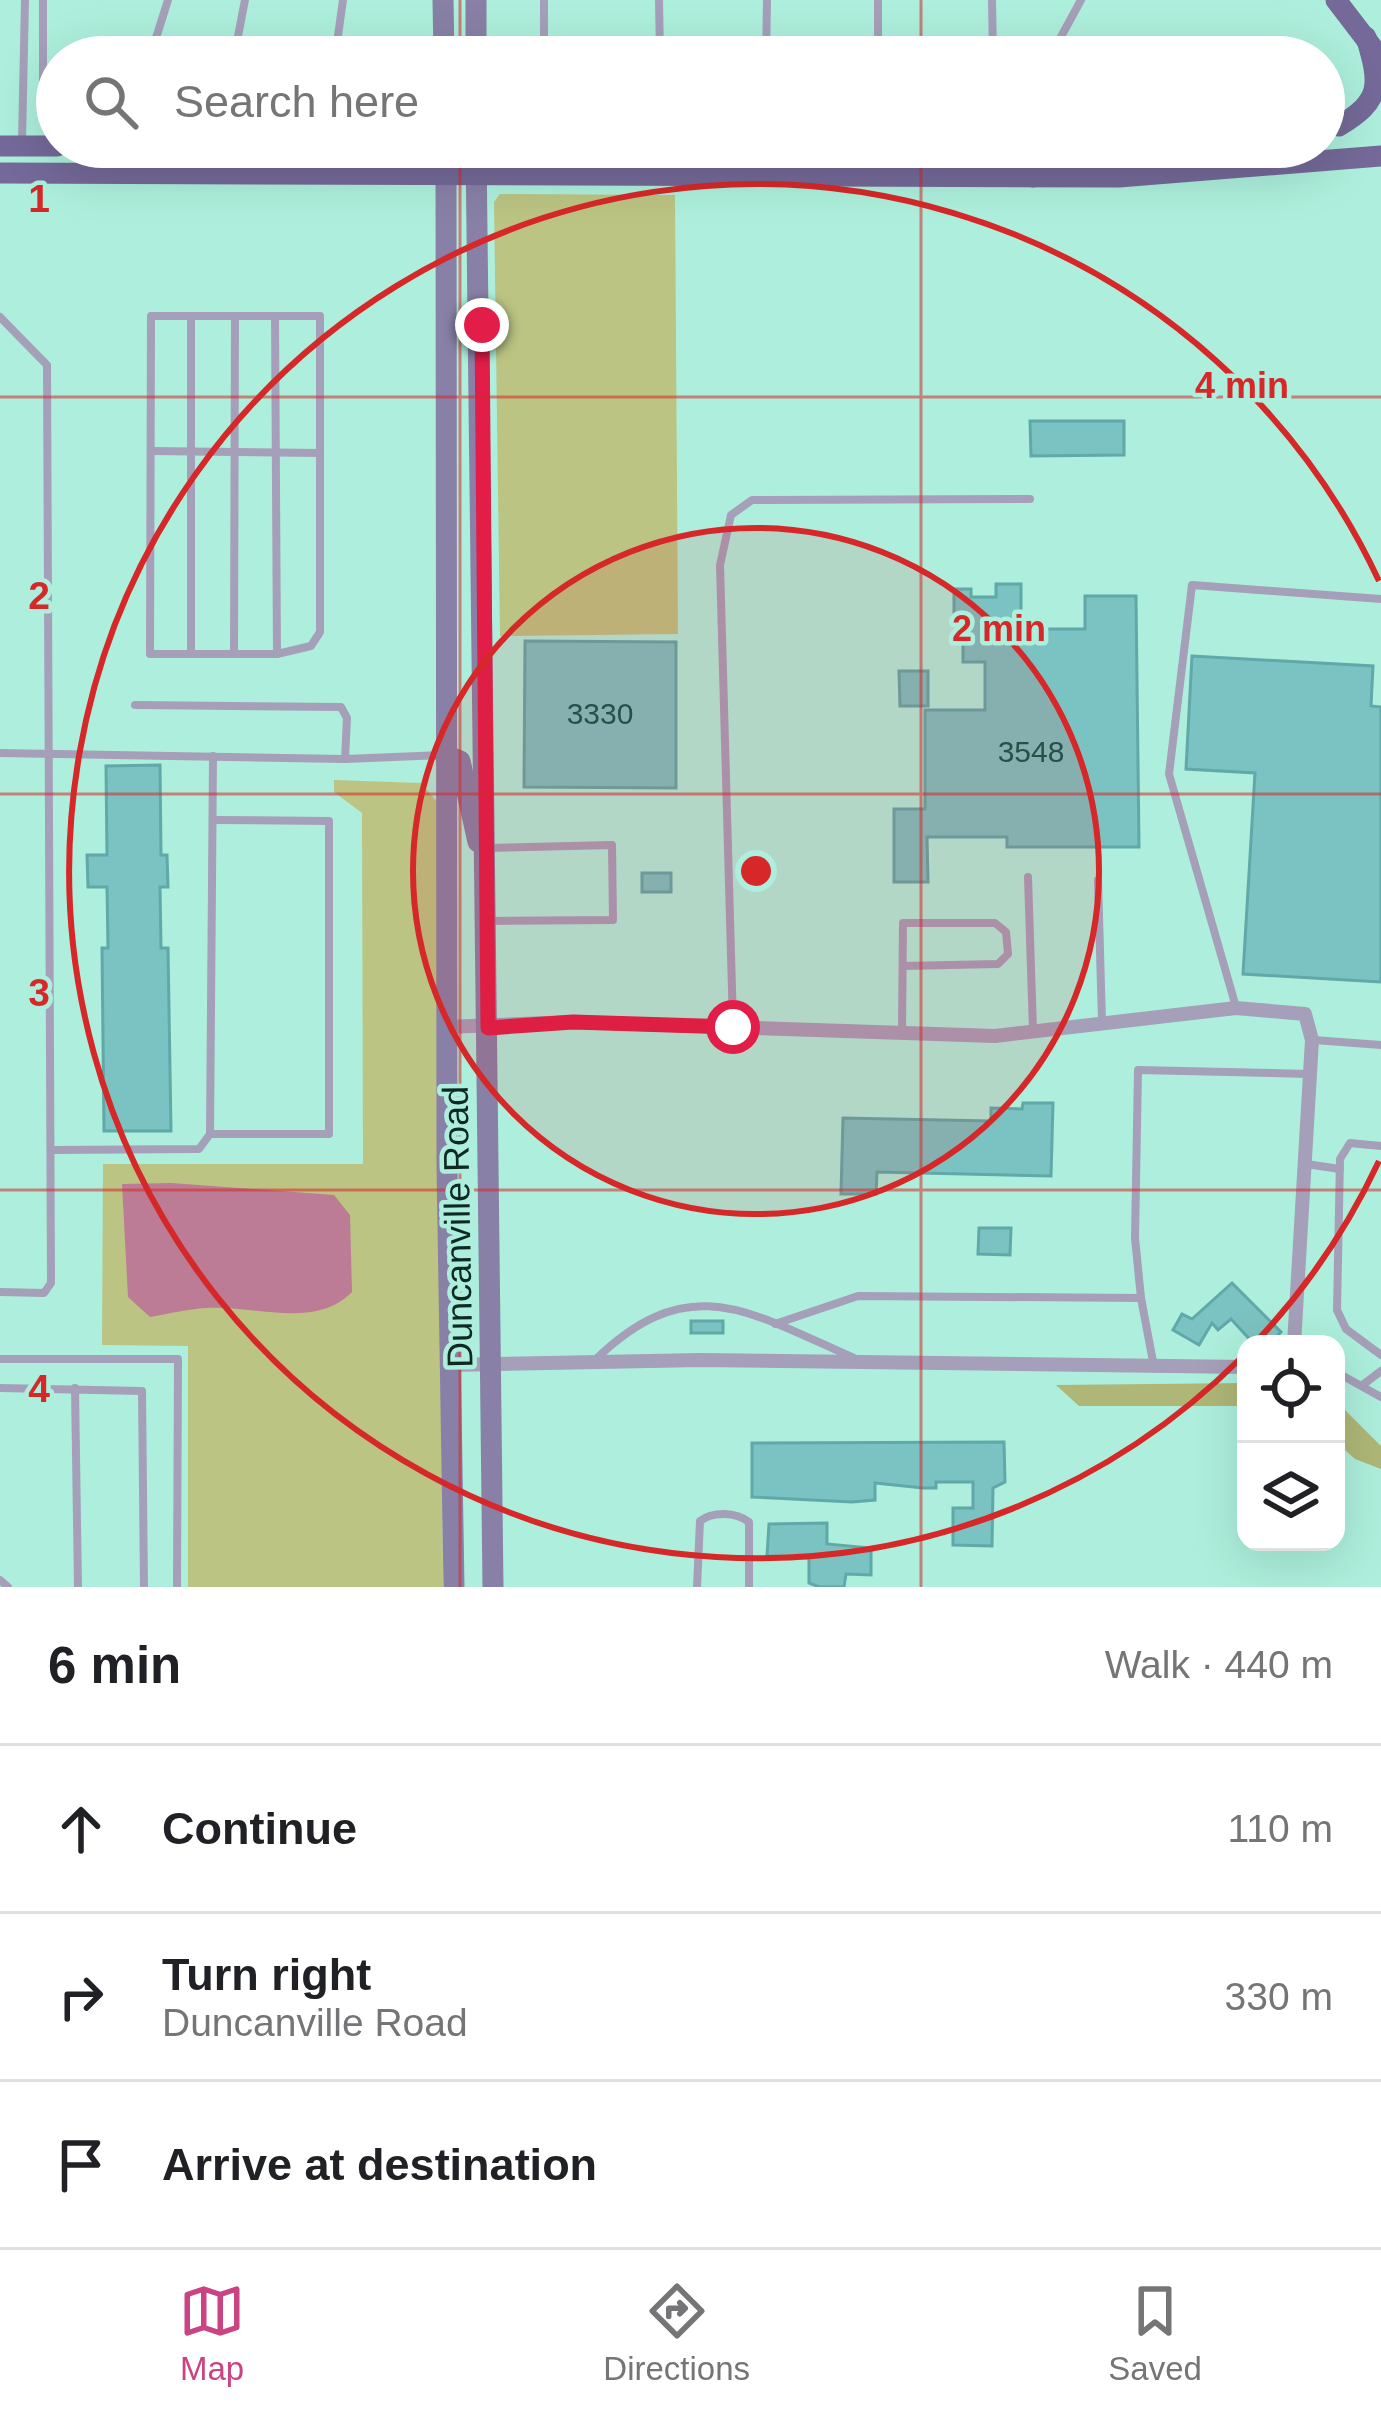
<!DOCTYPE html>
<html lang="en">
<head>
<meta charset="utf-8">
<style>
  :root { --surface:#fff; --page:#f6f6f6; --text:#202124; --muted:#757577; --line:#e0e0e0; --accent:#ca4483 }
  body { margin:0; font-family:Arial,sans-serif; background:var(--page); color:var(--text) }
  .controls { position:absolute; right:36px; bottom:36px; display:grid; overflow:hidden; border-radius:24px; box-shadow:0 12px 48px #0002 }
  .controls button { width:108px; height:108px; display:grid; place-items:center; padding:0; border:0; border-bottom:3px solid var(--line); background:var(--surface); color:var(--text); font:60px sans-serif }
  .stop { position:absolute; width:36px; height:36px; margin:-27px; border:9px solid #e11d48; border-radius:50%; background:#fff }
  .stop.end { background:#e11d48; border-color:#fff; box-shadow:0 3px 12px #0008 }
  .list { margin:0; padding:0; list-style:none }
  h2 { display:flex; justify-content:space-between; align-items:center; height:156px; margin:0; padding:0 48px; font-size:51px }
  h2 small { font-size:39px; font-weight:400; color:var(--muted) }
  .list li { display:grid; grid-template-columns:78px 1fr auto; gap:36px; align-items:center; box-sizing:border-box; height:168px; padding:0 48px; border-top:3px solid var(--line) }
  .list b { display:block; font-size:45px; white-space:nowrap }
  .list p { margin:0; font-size:39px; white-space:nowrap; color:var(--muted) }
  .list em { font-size:39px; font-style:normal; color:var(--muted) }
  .icon { flex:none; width:66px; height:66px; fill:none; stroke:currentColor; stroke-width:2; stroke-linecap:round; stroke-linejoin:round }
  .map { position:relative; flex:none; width:1381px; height:1587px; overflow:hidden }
  .search { position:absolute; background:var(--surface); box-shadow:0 12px 48px #0002; left:36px; right:36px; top:36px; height:132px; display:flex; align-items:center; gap:30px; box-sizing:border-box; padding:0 42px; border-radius:66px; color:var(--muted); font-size:45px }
  .sheet { height:660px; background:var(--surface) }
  nav { display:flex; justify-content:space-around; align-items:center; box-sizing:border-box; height:168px; border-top:3px solid var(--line); background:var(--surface); font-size:33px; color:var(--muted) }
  nav a { display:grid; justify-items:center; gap:6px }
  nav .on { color:var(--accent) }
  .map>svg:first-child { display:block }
  .green { fill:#bbc483 }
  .forest { fill:#aeb777 }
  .water { fill:#bd7c95 }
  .building { fill:#7bc3c2; stroke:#61a8a8; stroke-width:3 }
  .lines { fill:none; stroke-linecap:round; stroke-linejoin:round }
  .lane { stroke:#a59fba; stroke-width:8 }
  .street { stroke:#a59fba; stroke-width:14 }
  .secondary { stroke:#8880a6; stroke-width:21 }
  .primary { stroke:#746998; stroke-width:21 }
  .route { stroke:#e11d48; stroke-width:15 }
  .grid { fill:none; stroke:#d62828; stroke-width:3; stroke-opacity:0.55 }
  .ring { fill:none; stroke:#d62828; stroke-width:6 }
  .labels { text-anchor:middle; stroke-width:9; stroke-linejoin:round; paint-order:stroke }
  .number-label { font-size:30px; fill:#28504a }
  .street-label { font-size:36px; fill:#0d2922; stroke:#adefdc }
  .grid-label { font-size:39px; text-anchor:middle; font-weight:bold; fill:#d62828; stroke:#adefdc; stroke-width:9; stroke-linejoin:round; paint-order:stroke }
  .centre { fill:#d62828; stroke:#adefdc; stroke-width:6 }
  .ring-label { font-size:36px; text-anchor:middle; font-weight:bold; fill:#d62828; stroke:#adefdc; stroke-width:9; stroke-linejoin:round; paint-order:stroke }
</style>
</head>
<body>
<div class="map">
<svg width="1381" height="1587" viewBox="0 0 1381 1587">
  <rect width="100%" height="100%" fill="#adefdc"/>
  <g class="green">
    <path d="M500,194L675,195L678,634L500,636L494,202Z"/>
    <path d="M334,780L421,783L438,803L443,1587H188V1346L102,1345L103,1164H363L362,813L334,792Z"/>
  </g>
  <g class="forest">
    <path d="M1246,1383V1406H1079L1056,1385Z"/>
    <path d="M1336,1401L1381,1446V1469L1355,1459L1336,1442Z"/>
  </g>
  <path class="water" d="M171,1183L334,1195L350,1215L352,1292C314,1330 255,1305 206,1308C188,1309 168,1314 150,1317L128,1297L122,1184Z"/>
  <g class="building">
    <path d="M1030,421H1124V455L1031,456Z"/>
    <path d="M996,584H1021V629H1085V596H1136L1139,847H1007V837H927L928,882H894V809H925V710H985V662H963V625H954V589H971V597H996Z"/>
    <path d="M525,641L676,642V788L524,787Z"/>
    <path d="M1192,656L1373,666L1371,706L1381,707V982L1243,974L1255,773L1186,769Z"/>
    <path d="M899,671H928V706H900Z"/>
    <path d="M160,765L161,855H167L168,887H160L161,948H168L171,1131H104L102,948H108L107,887H88L87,855H107L106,766Z"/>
    <rect x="642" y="873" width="29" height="19"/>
    <path d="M1023,1103H1053L1051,1176L877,1172L876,1194H841L843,1118L991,1121V1108L1022,1109Z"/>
    <path d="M979,1228H1011L1010,1255L978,1254Z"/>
    <path d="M1232,1283L1281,1332L1269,1344H1254L1231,1319L1218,1330L1212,1323L1199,1345L1173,1330L1182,1314L1192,1319Z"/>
    <rect x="691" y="1321" width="32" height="12"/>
    <path d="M1004,1442L1005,1482L993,1488L992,1546L953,1545V1508H973V1482H936V1488H923L875,1483V1500L852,1502L752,1497V1443Z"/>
    <path d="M827,1523V1544L871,1548V1575L846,1574L844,1587H819L809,1583V1558L767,1556L769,1524Z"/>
  </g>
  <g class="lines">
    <g class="lane">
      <path d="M43,0V104H57"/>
      <path d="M659,0L660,57"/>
      <path d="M878,0V57"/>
      <path d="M992,0L993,57"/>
      <path d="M150,57L168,0"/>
      <path d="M234,57L245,0"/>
      <path d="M335,57L343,0"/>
      <path d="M544,57V0"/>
      <path d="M766,57L767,0"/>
      <path d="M1050,57L1081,0"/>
      <path d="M22,142L25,0"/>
      <path d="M151,316H320V632L311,646L277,654H150Z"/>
      <path d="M191,316V654"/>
      <path d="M275,316L277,654"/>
      <path d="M0,317L47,365L51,1283L44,1293L0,1292"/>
      <path d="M151,451L320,453"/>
      <path d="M234,654L235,316"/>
      <path d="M135,705L341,707L347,718L345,759L443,755"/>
      <path d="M0,753L345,759"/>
      <path d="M487,848L612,845L613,920L487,921"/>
      <path d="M1028,877L1033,1030"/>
      <path d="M1098,880L1102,1022"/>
      <path d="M1236,1007L1169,774L1192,585L1381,599"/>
      <path d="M733,1025L720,565L731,515L752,500L1030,499"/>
      <path d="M902,1031L903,923H995L1006,932L1008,954L998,964L903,966"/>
      <path d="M1314,1040L1381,1045"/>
      <path d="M210,1134H329V821L213,820"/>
      <path d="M1381,1146L1350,1143L1340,1159L1337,1310L1346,1329L1381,1355"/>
      <path d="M52,1150L199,1149L210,1134L213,756"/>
      <path d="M1306,1164L1340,1169"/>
      <path d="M1141,1298L1135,1238L1138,1070L1310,1074"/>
      <path d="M775,1324L858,1296L1141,1298L1154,1367"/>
      <path d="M0,1359H178L177,1587"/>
      <path d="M596,1359C690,1268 751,1313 854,1358"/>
      <path d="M1336,1372L1381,1397"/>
      <path d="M1364,1384L1381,1371"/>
      <path d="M0,1388L142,1391L144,1587"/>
      <path d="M75,1388L78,1587"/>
      <path d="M0,1580L8,1587"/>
      <path d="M697,1587L700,1521C713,1511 736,1512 749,1522V1587"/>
    </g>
    <g class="street">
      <path d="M446,1027L573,1022L995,1036L1236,1008L1305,1014L1312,1040L1294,1344"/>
      <path d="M450,1365L701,1360L1246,1367"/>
    </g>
    <g class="secondary">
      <path d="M443,0L444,57"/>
      <path d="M476,0V57"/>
      <path d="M446,147L447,1166L454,1587"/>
      <path d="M476,147L493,1587"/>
      <path d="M445,755L460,761L478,842"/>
    </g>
    <g class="primary">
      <path d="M1336,0L1372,47"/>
      <path d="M1339,126C1381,101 1381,86 1366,37"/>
      <path d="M0,146H57"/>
      <path d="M1032,147L1033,177"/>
      <path d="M0,173L1119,177L1381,156"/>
      <path d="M750,176L751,147"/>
    </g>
  </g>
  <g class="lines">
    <path class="route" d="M482,325L488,1028L573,1022L733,1027"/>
  </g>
  <path class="grid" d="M460,0V57M921,0V57M460,147V1587M921,147V1587M0,397H1381M0,794H1381M0,1190H1381"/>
  <circle cx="756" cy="871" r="343" fill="#d62828" fill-opacity=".12"/>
  <g class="ring">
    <circle cx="756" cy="871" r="343"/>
    <path d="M1379 1161A687 687 0 0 1 1254 1344M1242 1357A687 687 0 1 1 1379 581"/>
  </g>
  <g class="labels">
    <g class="number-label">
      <text x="600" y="724">3330</text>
      <text x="1031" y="762">3548</text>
    </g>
    <g class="street-label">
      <text transform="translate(457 1227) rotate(-91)" y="13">Duncanville Road</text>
    </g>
  </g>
  <g class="grid-label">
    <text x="39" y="212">1</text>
    <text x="39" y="609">2</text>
    <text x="39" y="1006">3</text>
    <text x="39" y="1402">4</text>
  </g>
  <circle cx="756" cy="871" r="18" class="centre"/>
  <g class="ring-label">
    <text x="1242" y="398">4 min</text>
    <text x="999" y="641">2 min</text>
  </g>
</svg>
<div class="controls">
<button><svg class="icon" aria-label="locate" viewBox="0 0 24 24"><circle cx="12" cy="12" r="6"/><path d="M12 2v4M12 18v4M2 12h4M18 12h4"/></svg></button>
<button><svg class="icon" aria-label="layers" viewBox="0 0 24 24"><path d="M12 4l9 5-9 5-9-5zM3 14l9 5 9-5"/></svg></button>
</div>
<div class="stop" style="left:733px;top:1027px"></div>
<div class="stop end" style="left:482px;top:325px"></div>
<div class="search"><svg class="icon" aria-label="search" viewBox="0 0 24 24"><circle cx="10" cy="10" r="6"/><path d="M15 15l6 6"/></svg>Search here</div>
</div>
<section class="sheet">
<h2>6 min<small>Walk · 440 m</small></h2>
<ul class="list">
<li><svg class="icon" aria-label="ahead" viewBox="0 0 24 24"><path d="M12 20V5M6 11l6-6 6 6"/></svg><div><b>Continue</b></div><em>110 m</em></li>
<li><svg class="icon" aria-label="right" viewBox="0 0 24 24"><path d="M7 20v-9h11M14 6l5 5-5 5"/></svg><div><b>Turn right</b><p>Duncanville Road</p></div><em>330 m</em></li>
<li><svg class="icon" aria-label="arrive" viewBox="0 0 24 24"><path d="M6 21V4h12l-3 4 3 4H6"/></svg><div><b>Arrive at destination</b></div></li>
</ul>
</section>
<nav>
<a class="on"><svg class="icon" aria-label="map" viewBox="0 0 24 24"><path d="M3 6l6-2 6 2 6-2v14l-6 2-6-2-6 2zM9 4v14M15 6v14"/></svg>Map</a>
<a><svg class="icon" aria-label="directions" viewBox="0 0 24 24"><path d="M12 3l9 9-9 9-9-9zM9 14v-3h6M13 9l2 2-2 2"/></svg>Directions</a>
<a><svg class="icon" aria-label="saved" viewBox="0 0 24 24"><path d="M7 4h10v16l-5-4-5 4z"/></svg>Saved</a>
</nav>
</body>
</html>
